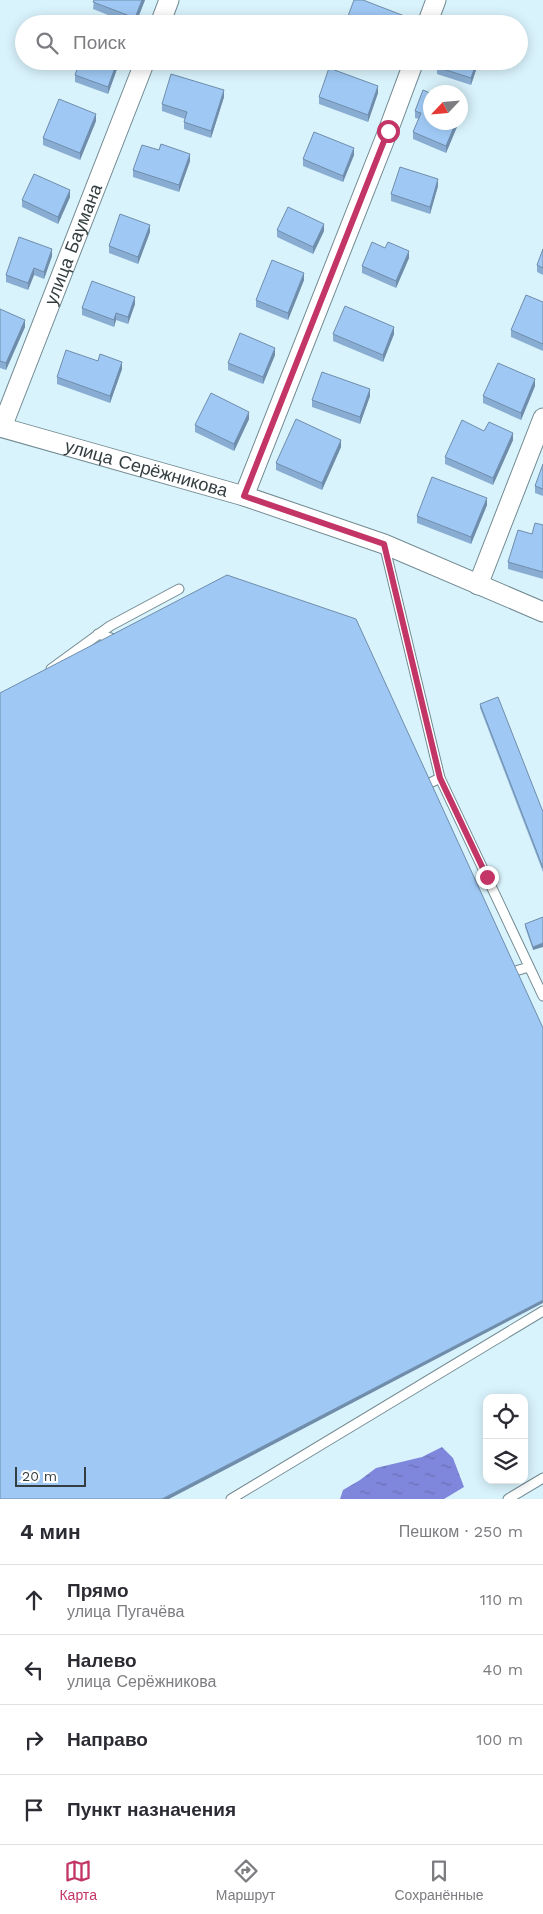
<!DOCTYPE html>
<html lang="ru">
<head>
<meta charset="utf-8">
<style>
  :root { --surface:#fff; --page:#f2f2f3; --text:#2b2b33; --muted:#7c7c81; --line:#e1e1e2; --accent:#c23566 }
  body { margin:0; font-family:"Work Sans",sans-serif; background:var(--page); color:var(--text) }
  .controls { position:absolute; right:15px; bottom:15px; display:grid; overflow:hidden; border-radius:10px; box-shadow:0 2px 12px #0003 }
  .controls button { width:45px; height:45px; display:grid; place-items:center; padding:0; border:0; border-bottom:1px solid var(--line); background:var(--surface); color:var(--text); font:25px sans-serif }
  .compass { position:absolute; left:423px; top:85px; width:45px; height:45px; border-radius:50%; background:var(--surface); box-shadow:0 2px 12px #0003; rotate:244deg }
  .scale { position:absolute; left:15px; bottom:12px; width:71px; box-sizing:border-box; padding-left:5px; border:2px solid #343e41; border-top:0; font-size:14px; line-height:18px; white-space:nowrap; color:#343e41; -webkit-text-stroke:4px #fff; paint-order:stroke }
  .stop { position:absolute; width:15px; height:15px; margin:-11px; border:4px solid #c23566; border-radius:50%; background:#fff }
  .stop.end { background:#c23566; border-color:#fff; box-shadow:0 1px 5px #0008 }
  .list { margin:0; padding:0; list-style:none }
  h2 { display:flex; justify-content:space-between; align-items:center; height:65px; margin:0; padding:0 20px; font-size:21px }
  h2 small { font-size:16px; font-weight:400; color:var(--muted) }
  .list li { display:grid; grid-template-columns:32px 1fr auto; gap:15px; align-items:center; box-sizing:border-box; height:70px; padding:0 20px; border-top:1px solid var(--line) }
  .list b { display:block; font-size:19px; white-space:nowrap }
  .list p { margin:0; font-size:16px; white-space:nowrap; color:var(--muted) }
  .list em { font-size:16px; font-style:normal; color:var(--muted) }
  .icon { flex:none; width:28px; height:28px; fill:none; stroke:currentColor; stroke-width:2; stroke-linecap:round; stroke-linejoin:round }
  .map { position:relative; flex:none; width:543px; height:1499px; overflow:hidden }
  .search { position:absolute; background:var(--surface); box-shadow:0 2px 12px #0003; left:15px; right:15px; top:15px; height:55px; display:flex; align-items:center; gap:12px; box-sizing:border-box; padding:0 18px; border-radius:28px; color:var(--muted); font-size:19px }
  .sheet { height:345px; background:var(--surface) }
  nav { display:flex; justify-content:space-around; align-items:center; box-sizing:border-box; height:70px; border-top:1px solid var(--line); background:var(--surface); font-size:14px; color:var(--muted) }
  nav a { display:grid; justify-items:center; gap:2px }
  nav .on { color:var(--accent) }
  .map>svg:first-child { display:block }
  .water { fill:url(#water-ripples) }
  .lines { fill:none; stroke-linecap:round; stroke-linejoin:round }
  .lane-casing { stroke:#728a92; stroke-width:11 }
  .street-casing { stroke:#728a92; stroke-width:21 }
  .lane { stroke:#fff; stroke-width:9 }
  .street { stroke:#fff; stroke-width:19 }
  .wall { fill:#89add2 }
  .shaded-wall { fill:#6f8dab }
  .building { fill:#9fc9f4; stroke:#6f8dab }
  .route { stroke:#c23566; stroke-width:6 }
  .labels { text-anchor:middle; stroke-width:4.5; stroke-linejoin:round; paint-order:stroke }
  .street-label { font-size:18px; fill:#343e41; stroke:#fff }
</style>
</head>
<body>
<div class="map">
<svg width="543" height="1499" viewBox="0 0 543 1499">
  <defs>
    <pattern id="water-ripples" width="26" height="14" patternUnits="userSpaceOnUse" patternTransform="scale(1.25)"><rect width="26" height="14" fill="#7f87dc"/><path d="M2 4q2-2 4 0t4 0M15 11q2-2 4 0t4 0" fill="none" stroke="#6970b4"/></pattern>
  </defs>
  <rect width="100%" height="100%" fill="#d9f3fc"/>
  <path class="water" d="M442,1447L453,1458L464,1487L444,1499H340L343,1490L360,1480L376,1468L422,1457Z"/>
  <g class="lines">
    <defs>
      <g id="lane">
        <path d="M384,544L440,778L543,996"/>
        <path d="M98,634L117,640"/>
        <path d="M51,669L110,626L179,589"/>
        <path d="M420,788L440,778"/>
        <path d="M505,974L529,967"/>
        <path d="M231,1499L543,1311"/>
        <path d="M508,1499L543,1478"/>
      </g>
      <g id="street">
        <path d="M160,24L169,0"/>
        <path d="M427,24L436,0"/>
        <path id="s1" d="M0,427L244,496L384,544L543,612"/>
        <path id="s2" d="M2,427L145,61"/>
        <path d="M244,496L388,131L414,61"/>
        <path d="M478,585L543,418"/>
      </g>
    </defs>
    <use href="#lane" class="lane-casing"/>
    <use href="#street" class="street-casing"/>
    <use href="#lane" class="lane"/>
    <use href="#street" class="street"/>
  </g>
  <g class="wall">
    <path d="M94,0H145L136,24H131L93,9Z"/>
    <path d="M216,61H238L235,69Z"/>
    <path d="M438,61H479L471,85L437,74V67Z"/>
    <path d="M117,69L108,94L75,82V75Z"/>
    <path d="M378,93L368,122L319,104V97Z"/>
    <path d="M224,97L211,138L184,129V122L185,119L162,111V104Z"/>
    <path d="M415,111L459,122L446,153L413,139V132L419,119L415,118Z"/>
    <path d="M96,121L80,160L43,145V138Z"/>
    <path d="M354,155L343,182L303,166V159Z"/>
    <path d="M190,161L179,192L133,177V170Z"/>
    <path d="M438,186L430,214L391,201V194Z"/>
    <path d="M70,197L58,224L22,207V200Z"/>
    <path d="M277,230L324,231L313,254L277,237Z"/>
    <path d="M150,232L138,264L109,253V246Z"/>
    <path d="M543,249V275L537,272V265Z"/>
    <path d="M52,256L44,279L34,275L28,290L6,282V275Z"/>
    <path d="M409,258L396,288L362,273V266Z"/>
    <path d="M304,280L288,320L256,307V300Z"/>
    <path d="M543,302V351L511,337V330Z"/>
    <path d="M135,304L128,324L116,320L114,327L82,315V308Z"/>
    <path d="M0,309L25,327L6,370L0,368Z"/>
    <path d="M333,334H394L383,362L333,341Z"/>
    <path d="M275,355L263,384L228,370V363Z"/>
    <path d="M122,369L110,403L57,384V377Z"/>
    <path d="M535,386L521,420L483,403V396Z"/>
    <path d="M370,396L360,424L312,407V400Z"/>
    <path d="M249,419L234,451L195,432V425Z"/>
    <path d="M484,431L513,440L493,485L445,464V457Z"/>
    <path d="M341,447L322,490L276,470V463Z"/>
    <path d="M543,464V496L535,493V486Z"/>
    <path d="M487,505L471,544L417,523V516Z"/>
    <path d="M543,525V579L508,569V562L532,534Z"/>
    <path d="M480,704L543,812V872L480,708Z"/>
    <path d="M543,917L533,950L525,927V924Z"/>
  </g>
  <g class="shaded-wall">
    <path d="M142,0H145L135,24V18Z"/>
    <path d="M235,61H238L235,69Z"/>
    <path d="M477,61H479L471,85V78Z"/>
    <path d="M117,62V69L108,94V87Z"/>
    <path d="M378,86V93L368,122V115Z"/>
    <path d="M224,90V97L211,138V131Z"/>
    <path d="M463,107V114L460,118V112Z"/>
    <path d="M96,114V121L80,160V153Z"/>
    <path d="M456,122H459L446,153V146Z"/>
    <path d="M354,148V155L343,182V176Z"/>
    <path d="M190,154V161L179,192V185Z"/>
    <path d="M438,179V186L430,214V207Z"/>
    <path d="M70,190V197L58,224V217Z"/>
    <path d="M324,224V231L313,254V247Z"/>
    <path d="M150,225V232L138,264V257Z"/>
    <path d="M52,249V256L44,279V272Z"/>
    <path d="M409,251V258L396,288V281Z"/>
    <path d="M34,268V275L28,290V283Z"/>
    <path d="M304,273V280L288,320V313Z"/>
    <path d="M135,297V304L128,324V317Z"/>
    <path d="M116,313V320L114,327V320Z"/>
    <path d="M25,320V327L6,370V363Z"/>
    <path d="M394,327V334L383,362V355Z"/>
    <path d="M275,348V355L263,384V377Z"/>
    <path d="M122,362V369L110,403V396Z"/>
    <path d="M535,379V386L521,420V413Z"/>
    <path d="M370,389V396L360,424V417Z"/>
    <path d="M249,412V419L234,451V444Z"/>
    <path d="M513,433V440L493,485V478Z"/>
    <path d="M341,440V447L322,490V483Z"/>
    <path d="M487,498V505L471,544V537Z"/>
    <path d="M543,943V947L533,950V947Z"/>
    <path d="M543,1300V1303L169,1499H162Z"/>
  </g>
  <g class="building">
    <path d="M94,0H142L135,18L93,2Z"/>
    <path d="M354,0H363L407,17L405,24H345Z"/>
    <path d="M194,16L216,24H191Z"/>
    <path d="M80,61L117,62L108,87L75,75Z"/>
    <path d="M438,61H477L471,78L437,67Z"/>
    <path d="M329,68L378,86L368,115L319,97Z"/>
    <path d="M171,74L224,90L211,131L184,122L187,112L162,104Z"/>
    <path d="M423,90L430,93V122H456L446,146L413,132L421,113L415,111Z"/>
    <path d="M59,99L96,114L80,153L43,138Z"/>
    <path d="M314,132L354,148L343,176L303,159Z"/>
    <path d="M161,144L190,154L179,185L133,170L142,145L159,150Z"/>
    <path d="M400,167L438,179L430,207L391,194Z"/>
    <path d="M34,174L70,190L58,217L22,200Z"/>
    <path d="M288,207L324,224L313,247L277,230Z"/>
    <path d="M120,214L150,225L138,257L109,246Z"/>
    <path d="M19,237L52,249L44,272L34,268L28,283L6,275Z"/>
    <path d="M372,242L385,248L388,242L409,251L396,281L362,266Z"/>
    <path d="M543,249V268L537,265Z"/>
    <path d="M272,260L304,273L288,313L256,300Z"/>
    <path d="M92,281L135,297L128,317L116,313L114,320L82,308Z"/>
    <path d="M526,295L543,302V344L511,330Z"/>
    <path d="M345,306L394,327L383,355L333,334Z"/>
    <path d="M0,309L25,320L6,363L0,361Z"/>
    <path d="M240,333L275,348L263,377L228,363Z"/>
    <path d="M66,350L98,361L100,354L122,362L110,396L57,377Z"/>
    <path d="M498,363L535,379L521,413L483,396Z"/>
    <path d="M322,372L370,389L360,417L312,400Z"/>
    <path d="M211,393L249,412L234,444L195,425Z"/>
    <path d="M296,419L341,440L322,483L276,463Z"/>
    <path d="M462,420L484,431L489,422L513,433L493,478L445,457Z"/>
    <path d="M543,464V489L535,486Z"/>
    <path d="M432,477L487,498L471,537L417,516Z"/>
    <path d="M535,523L543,525V572L508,562L518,530L532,534Z"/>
    <path d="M227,575L356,619L543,1028V1300L162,1499H0V693Z"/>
    <path d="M498,697L543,812V868L480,704Z"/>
    <path d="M543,917V943L533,947L525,924Z"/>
  </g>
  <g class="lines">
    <path class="route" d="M388,131L244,496L384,544L440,778L487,877"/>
  </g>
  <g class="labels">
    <g class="street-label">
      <text dy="6" stroke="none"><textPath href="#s2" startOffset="196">улица Баумана</textPath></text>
      <text dy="6" stroke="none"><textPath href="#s1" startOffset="152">улица Серёжникова</textPath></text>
    </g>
  </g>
</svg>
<div class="controls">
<button><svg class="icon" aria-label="locate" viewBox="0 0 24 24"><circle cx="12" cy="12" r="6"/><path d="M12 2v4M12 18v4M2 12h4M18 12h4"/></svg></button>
<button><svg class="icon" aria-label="layers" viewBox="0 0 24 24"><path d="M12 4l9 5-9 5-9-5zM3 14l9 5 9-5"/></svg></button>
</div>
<svg class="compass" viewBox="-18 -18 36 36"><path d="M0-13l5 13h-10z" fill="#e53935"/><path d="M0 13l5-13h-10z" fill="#7c7c81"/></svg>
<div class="scale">20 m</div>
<div class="stop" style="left:388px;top:131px"></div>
<div class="stop end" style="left:487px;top:877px"></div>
<div class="search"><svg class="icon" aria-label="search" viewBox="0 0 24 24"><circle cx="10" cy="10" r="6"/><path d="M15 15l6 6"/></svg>Поиск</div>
</div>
<section class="sheet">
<h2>4 мин<small>Пешком · 250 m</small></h2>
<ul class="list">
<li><svg class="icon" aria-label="ahead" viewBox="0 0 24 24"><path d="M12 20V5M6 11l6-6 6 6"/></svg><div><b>Прямо</b><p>улица Пугачёва</p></div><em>110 m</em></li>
<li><svg class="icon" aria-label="left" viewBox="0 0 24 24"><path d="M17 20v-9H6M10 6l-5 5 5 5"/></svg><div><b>Налево</b><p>улица Серёжникова</p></div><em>40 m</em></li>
<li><svg class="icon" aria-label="right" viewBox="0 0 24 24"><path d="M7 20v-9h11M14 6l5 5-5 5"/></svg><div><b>Направо</b></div><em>100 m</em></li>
<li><svg class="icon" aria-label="arrive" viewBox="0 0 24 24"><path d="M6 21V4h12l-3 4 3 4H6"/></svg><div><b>Пункт назначения</b></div></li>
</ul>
</section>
<nav>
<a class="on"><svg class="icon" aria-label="map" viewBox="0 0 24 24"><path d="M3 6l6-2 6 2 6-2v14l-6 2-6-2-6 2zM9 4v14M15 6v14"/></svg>Карта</a>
<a><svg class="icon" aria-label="directions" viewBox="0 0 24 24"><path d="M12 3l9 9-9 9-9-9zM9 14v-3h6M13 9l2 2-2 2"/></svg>Маршрут</a>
<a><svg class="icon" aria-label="saved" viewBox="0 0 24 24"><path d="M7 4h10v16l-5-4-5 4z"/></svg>Сохранённые</a>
</nav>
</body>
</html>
